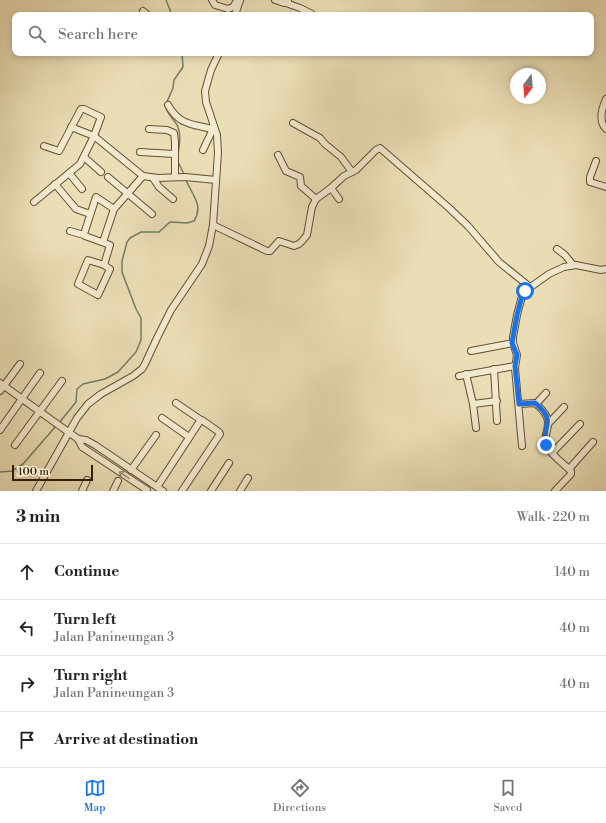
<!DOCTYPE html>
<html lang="en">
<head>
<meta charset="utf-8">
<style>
  :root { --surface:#fff; --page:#f6f6f6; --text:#222; --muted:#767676; --line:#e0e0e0; --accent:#1a73e8 }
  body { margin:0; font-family:"Libre Bodoni",serif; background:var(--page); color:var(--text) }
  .compass { position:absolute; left:510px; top:68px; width:36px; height:36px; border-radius:50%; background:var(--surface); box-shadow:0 2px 6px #0003; rotate:196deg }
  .scale { position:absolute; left:12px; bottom:10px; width:81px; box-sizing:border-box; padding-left:4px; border:2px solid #361f00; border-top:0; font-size:11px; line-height:14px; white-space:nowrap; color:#361f00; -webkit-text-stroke:3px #f2ead0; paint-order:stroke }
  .stop { position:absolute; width:12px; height:12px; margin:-9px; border:3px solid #1a73e8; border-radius:50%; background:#fff }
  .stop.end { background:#1a73e8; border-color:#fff; box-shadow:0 1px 4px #0008 }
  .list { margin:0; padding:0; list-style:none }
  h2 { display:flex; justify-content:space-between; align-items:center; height:52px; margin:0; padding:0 16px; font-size:17px }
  h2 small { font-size:13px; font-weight:400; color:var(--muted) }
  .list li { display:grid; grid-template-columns:26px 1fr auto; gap:12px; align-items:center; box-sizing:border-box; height:56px; padding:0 16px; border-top:1px solid var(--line) }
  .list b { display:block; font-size:15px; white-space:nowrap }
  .list p { margin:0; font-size:13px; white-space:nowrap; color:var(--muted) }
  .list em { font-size:13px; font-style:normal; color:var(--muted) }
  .icon { flex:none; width:22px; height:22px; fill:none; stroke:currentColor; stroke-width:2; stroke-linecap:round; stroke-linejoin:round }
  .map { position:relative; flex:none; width:606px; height:491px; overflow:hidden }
  .search { position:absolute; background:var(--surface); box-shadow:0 2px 6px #0003; left:12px; right:12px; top:12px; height:44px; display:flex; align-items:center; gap:10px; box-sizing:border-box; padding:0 14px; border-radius:8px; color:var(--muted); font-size:15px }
  .sheet { height:276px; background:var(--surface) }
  nav { display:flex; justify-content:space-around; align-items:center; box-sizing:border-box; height:56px; border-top:1px solid var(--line); background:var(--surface); font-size:11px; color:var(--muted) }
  nav a { display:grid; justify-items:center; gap:2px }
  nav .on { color:var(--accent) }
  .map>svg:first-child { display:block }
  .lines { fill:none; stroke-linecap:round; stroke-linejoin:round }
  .stream { stroke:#717e65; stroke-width:1.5 }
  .minor-casing { stroke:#634f2e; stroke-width:8 }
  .minor { stroke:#f2ead0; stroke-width:6 }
  .oneway { stroke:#9d8f72 }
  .route { stroke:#1a73e8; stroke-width:5 }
</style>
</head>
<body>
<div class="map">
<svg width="606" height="491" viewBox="0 0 606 491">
  <rect width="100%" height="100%" fill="#ebdeb6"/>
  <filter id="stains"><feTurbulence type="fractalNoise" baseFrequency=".005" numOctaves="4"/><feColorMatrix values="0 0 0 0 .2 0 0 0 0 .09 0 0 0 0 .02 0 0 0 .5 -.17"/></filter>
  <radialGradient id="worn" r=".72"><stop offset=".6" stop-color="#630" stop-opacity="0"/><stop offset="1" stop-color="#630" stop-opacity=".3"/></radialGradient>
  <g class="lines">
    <g class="stream">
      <path d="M166,0L172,15"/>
      <path d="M166,104L173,88L174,80L183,67L182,53"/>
      <path d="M166,108C169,116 171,116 175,122C182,130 180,144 178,154"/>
      <path d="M177,160L184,174"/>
      <path d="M59,423L76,402L77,389L83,384L105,379L118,372L136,352L141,340V318L136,309L122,272V261L127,242L130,238L141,232H159L170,222L187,223L194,221C204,205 192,195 186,180"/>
      <path d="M0,472L12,471L23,464L56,426"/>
    </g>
    <defs>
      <g id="minor">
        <path d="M212,0L215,5L228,9L233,7L237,1L240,0"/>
        <path d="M275,0L284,3L288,1"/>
        <path d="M286,3L300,8L312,14"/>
        <path d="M143,11L148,15"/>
        <path d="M235,15L240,0"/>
        <path d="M606,99C602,108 598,121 606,129"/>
        <path d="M168,105C179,125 192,124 212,129"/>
        <path d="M293,123L320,138L325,144L341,157L352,172"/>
        <path d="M71,127L94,136L143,176L158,178L185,177L216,180"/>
        <path d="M149,129L167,130L174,133L175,142V177"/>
        <path d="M203,150L212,131L213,126"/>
        <path d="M140,152L174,154"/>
        <path d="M278,155L286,171L300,177L301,186L316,199"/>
        <path d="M84,157L101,172"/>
        <path d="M596,161L590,177V182L606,187"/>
        <path d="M69,173L82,189"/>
        <path d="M108,177L152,214"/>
        <path d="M153,178L159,187L173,199"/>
        <path d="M55,184L76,209L90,214"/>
        <path d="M331,188L339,199"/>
        <path d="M34,202L80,164L94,136L101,117L84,109H81L59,151L44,146"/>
        <path d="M213,225L267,251H270L279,241L294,246L299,244L303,240L307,235L312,207L316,199L331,188L344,176L356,170L376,150L380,148L448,207L468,226L499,262L530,287"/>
        <path d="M70,231L84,235"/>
        <path d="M103,242L114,209L143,176"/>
        <path d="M557,249L565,255L573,265"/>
        <path d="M88,260L104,265L110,269L98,295L78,284Z"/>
        <path d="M104,265L110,245L85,236L84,234L96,197L114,209"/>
        <path d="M471,351L513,343"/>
        <path d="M494,369L497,421"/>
        <path d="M466,374L473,404L476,428"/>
        <path d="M459,376L515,366"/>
        <path d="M0,383L78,439L86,440L95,445L163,491"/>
        <path d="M0,391L20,364"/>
        <path d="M176,403L201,420"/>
        <path d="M473,404L497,401"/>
        <path d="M519,404L535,403C541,408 549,416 548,424C548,431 544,436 546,443C549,454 563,463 571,471V474L555,491"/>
        <path d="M536,404L546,393"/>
        <path d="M162,418L189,437"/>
        <path d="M548,424L564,407"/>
        <path d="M0,430L40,373"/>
        <path d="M78,439L82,447L147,490"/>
        <path d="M15,445L62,381"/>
        <path d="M522,446L515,368L517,355L513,343V337L517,315L522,296L525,291L549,274L564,267L576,265L601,270L606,269"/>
        <path d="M552,453L580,424"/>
        <path d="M569,469L593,442"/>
        <path d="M131,470L156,435"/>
        <path d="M157,487L200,421L202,420L219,432L220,434L182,491"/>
        <path d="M36,491L77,418L88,404L101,394L133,376L142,369L145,364L157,338L171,310L202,264L209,246L213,225L218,153L217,135L206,102L205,91L211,70L219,53"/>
        <path d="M82,491L87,480"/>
        <path d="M113,491L118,481"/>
        <path d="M211,491L229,463"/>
        <path d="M240,491L248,478"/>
      </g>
    </defs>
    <use href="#minor" class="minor-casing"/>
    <use href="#minor" class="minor"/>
  </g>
  <defs><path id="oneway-shaft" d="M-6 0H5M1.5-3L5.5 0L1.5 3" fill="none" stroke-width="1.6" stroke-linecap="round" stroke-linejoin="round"/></defs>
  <use class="oneway" href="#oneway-shaft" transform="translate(124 475) rotate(-146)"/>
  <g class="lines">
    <path class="route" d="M525,291L522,296L517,315L513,337L512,343L517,355L515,366L519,404L535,403C558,422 541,425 546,445"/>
  </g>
  <rect width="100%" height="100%" filter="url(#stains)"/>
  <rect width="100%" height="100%" fill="url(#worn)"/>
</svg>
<svg class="compass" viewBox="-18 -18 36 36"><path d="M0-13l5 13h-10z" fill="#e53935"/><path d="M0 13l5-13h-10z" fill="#767676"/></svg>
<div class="scale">100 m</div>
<div class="stop" style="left:525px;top:291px"></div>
<div class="stop end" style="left:546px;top:445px"></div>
<div class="search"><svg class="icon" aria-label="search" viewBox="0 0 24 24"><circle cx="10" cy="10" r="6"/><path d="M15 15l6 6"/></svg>Search here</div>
</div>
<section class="sheet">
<h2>3 min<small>Walk · 220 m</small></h2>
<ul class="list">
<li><svg class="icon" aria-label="ahead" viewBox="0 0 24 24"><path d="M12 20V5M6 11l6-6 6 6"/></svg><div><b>Continue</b></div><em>140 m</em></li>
<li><svg class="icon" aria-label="left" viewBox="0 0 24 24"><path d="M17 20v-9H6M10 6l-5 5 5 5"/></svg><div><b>Turn left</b><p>Jalan Panineungan 3</p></div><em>40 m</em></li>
<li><svg class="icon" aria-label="right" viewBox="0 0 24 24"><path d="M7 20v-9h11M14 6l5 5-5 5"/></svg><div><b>Turn right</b><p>Jalan Panineungan 3</p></div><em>40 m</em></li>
<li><svg class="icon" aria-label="arrive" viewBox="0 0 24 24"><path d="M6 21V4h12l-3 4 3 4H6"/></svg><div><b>Arrive at destination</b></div></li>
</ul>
</section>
<nav>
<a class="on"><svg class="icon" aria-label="map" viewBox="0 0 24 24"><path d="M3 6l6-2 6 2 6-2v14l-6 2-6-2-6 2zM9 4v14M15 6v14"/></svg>Map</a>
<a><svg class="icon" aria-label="directions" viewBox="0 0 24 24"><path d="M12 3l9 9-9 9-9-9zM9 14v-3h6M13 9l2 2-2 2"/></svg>Directions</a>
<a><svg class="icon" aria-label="saved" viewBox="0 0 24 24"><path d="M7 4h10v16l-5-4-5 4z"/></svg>Saved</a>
</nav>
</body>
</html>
